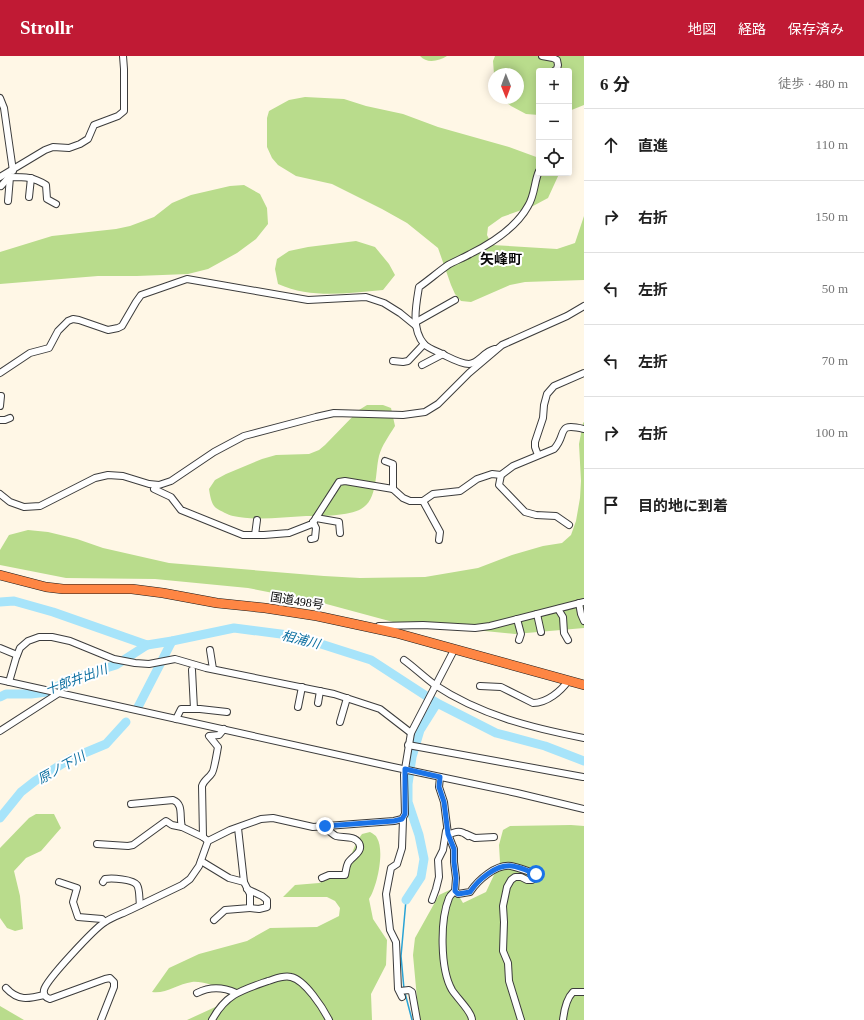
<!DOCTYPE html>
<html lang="ja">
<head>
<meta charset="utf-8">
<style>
  :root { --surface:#fff; --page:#f6f6f6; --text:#222; --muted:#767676; --line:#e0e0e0; --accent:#c01a34 }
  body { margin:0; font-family:"Times New Roman","Noto Sans JP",serif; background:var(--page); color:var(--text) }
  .controls { position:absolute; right:12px; top:12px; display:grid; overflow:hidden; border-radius:4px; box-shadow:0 2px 10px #0003 }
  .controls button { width:36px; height:36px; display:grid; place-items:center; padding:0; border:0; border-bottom:1px solid var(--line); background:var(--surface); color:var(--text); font:20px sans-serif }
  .compass { position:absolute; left:488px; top:12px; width:36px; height:36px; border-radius:50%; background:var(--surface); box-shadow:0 2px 10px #0003; rotate:179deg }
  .stop { position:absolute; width:12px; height:12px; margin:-9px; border:3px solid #1a73e8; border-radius:50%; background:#fff }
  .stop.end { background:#1a73e8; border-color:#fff; box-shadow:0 1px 4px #0008 }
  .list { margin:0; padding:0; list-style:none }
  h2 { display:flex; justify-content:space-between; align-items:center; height:52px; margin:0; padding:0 16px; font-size:17px }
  h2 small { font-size:13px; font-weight:400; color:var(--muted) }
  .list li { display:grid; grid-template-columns:26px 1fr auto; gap:12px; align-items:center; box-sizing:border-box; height:72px; padding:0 16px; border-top:1px solid var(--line) }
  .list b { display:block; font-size:15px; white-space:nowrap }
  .list em { font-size:13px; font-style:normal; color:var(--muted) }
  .icon { flex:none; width:22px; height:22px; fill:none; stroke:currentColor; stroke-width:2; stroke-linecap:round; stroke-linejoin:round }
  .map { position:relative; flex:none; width:584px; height:964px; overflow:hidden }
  header { display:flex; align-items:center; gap:24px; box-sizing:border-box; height:56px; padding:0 20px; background:var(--accent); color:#fff }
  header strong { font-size:19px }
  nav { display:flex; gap:22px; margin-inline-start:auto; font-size:14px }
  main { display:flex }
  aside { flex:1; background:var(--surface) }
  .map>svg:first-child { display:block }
  .forest { fill:#b9dc8c }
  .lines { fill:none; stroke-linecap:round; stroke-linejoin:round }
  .stream { stroke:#29a3d5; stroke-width:1.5 }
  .river { stroke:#a7e4fa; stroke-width:9 }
  .minor-casing { stroke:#3c3c3c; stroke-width:8 }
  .highway-casing { stroke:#1a1a1a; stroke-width:10 }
  .minor { stroke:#fff; stroke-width:6 }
  .highway { stroke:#fe8644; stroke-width:9 }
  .route { stroke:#1a73e8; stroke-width:5 }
  .labels { text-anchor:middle; stroke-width:4; stroke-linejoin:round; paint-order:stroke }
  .street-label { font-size:12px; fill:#090909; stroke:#fff }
  .water-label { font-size:13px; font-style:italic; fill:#0d70a1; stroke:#fff }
  .quarter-label { font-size:14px; font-weight:bold; fill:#090909; stroke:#fff }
</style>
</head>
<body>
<header>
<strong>Strollr</strong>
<nav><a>地図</a><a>経路</a><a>保存済み</a></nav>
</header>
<main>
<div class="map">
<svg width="584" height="964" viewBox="0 0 584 964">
  <rect width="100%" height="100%" fill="#fff7e6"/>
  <g class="forest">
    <path d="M420,0H447C439,5 427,8 420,0Z"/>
    <path d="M495,0H584V49L569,55V15H539V59L526,58L511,50L501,42H518V18H494L493,5Z"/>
    <path d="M305,41L344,43L366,50L403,58L438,71L509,91L539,102V117H559V118L548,142L533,150L502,161L488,171L487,179L492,189L557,193L575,187L584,160V224L525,226L510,229L471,246L461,245L455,238L451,229L438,192L407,167L382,153L332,128L296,120L278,109L272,102L267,91V62L269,55L289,44Z"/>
    <path d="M244,129L260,138L267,152L268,168L256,183L237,197L208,213L188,218L137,220H98L0,228V196L52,180L116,173L130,170L154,161L172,147L191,139L230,130Z"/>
    <path d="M356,185L375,191L389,208L395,219L383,234C347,237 312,243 278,228L275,213L277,203L289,195L308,191Z"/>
    <path d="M367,349H383L391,352L395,370C389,380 382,389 379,400C375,416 378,444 361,453C349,460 321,460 306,460C282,461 257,465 233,460C228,459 221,455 216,452C211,448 210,439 209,433L215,424L226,418L262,403L276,399L309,398L319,394L325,389L359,354Z"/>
    <path d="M584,366V572L515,578L393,566L319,546L248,532L155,523L66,522L0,509V494L9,479L28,474L48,476L77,483L103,492L169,507L324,520L360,522L425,521L478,512L512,499L543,490L562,487L571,479L576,465L580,442L581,425L579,388L583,367Z"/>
    <path d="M36,758H54L61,772L41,795L26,802L14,815L20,840L23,873L15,875L7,872L0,862V792L29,762Z"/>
    <path d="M571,769L584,770V964H419L413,899L415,882L439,839L454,832L463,847L486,836L500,806L499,789L503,774L510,770Z"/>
    <path d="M370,776C373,778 376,779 377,782C385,795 377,831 369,843L373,863L387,884L386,909L371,938L372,964H187L224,947L228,939L224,932C214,930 202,925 192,926C178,928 166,938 152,936L169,912L199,898L247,885L270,872L317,871L339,860L340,852L335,845L327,841H283L295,829L319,827L344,816L357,785L362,778Z"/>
    <path d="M0,950L24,964H0Z"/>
  </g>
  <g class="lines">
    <g class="stream">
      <path d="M404,933L401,900L406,844"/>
      <path d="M405,937L412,964"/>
    </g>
    <g class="river">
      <path d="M0,546L14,545L53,556L147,589L172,585L234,572L296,580L371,604L437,647L496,677L545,690L584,705"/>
      <path d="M0,641L6,638H31L47,636L73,622L116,609L147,589"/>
      <path d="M138,651L172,585"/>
      <path d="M0,762L21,736L35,725L70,703L106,688L126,666"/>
      <path d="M406,844L421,821L424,803L419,779L408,746V728L412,701L420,674L437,647"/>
    </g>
    <defs>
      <g id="minor">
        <path d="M542,0L553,2L557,4L558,9L557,13L554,15"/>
        <path d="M0,42L4,52L13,115"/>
        <path d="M0,121L45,94L53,91L69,92L80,88L88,83L94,69L118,60L124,55V13L123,0"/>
        <path d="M1,130L10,120"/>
        <path d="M29,141L31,122"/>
        <path d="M8,145L10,121C26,121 33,121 46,129L47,143L56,148"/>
        <path d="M416,266L455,244"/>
        <path d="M495,293C483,296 479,307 469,308C462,308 452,303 446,300C439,296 429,293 424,288C411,273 416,249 419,231C429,224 438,216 448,209C455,205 463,202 470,198C492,187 516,172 528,150C535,139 534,126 539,115"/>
        <path d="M393,305L403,306L408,305L424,288"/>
        <path d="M422,309L443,298"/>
        <path d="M0,317L30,297L49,292L58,275L68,265L73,263L79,264L108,274L118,272L122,270L136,246L141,239L187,223L308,244L366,241L384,247L400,257L416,270"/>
        <path d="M0,350L1,340"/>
        <path d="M0,364H5L10,362"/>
        <path d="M538,399L535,391V386L543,362L544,349L547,338L554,330L584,317"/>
        <path d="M385,405L393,408V433"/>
        <path d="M154,433L171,441L181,454L243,479H264L289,477L312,468L339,426L345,425L393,433L403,442L410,445H423L433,438L460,435L477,423L492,418L501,419"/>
        <path d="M0,438L10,446L24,451L40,450L95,422L108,419L123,420L149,428L159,429L171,425L214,396L244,380L316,361L334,357L403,359L425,356L438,348L469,317L502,289L567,260L584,250"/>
        <path d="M423,445L440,476L439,484"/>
        <path d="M316,462L339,466L340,477"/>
        <path d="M569,469L556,460L536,459L525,456L499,429L501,419L513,410L554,393C568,378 555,366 584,373"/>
        <path d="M255,479L257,464"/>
        <path d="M311,483L315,482L316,472L313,466"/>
        <path d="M579,547L581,558L584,565"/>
        <path d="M558,553L563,561L564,577L568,584"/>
        <path d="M537,558L541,576"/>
        <path d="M517,563L521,578L519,584"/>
        <path d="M379,570L423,569L475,572L490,570L584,546"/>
        <path d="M0,592L17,599"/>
        <path d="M210,594L213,613"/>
        <path d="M404,604C415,612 425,622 435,629C480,659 532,672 584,682"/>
        <path d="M192,614L194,653"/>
        <path d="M0,624L393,711L517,737L584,753"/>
        <path d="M9,626L16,602L20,592L28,585L39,581H52L70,585L114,603L135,607L149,608L175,603L206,612L334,638L380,653L411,677"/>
        <path d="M480,630L501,631L533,647C547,647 561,635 568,625"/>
        <path d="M318,647L320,635"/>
        <path d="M298,651L302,631"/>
        <path d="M176,663L181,653H200L227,656"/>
        <path d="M340,666L347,642"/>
        <path d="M0,675L59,637"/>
        <path d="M408,689L583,721"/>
        <path d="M440,721L439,731L444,746L448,778L454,793V806L456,822L455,835C453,837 450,839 449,842C440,864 440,913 452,934C457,942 472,956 472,964"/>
        <path d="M131,748L173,744C184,748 179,761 182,771L203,781"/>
        <path d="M466,778L475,782L494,781"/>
        <path d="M448,779C456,775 461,774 468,780"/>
        <path d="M208,785L203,781L202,730C204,724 209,722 212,717C214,715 217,696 218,691L209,680L219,679L224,673"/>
        <path d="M97,788L128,790L133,789L166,765L172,769L182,771"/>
        <path d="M201,805L229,822L244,826L238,772"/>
        <path d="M322,822L329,819H345C346,815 346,811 348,807C351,801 364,796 359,787C354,779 343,782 336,780C332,778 327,773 323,770"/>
        <path d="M59,826L77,832L73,846L78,861L102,863L104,866"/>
        <path d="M103,826L105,823C112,822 133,823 137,829C140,834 139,843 140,849"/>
        <path d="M247,833L262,840L267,844V851L259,853L250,852"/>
        <path d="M455,835L458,838L470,836C478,824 496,808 511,810C520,812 528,815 536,818L535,822L532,824H527L521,821H515L511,824L507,831L503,850L504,866L503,895L508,907L509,925L521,964"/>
        <path d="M432,844L436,833L439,821L438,804L443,794L446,775"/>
        <path d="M214,864L225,854L250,852V838L244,826"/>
        <path d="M6,932C18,945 28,943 44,939"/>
        <path d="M400,935L409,934L412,936L417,964"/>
        <path d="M197,937C211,930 223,931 236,937"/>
        <path d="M402,941L398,933L396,886L390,874L386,838L391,812L397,808L402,792L403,763"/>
        <path d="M101,964L114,931V926L110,922L105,923L50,943C46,942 43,939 44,934C46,924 95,872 105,866C112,861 122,858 130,854C147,846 165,837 182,829L190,823L199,810L208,785L230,774L261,763L273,762L313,771L394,765L402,763L405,758L404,719L411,677L454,594"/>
        <path d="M212,964C226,938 242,934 268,925C275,923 283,919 291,921C305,924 323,952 329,964"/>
        <path d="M563,964C564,955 566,943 573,936H584"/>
      </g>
      <path id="highway" d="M0,519L46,531L63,533H132L163,537L217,547L265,552L317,560L396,577L584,629"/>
    </defs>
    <use href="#minor" class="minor-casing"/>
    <use href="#highway" class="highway-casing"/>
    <use href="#minor" class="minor"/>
    <use href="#highway" class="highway"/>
  </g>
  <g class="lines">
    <path class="route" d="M325,770L394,765L402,763L405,758V713L440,721L439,731L444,746L448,778L454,793V806L456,822L455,835L458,838L470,836C478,824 496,808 512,810C520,811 528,815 536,818"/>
  </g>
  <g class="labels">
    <g class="street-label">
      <text transform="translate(297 545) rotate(9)" y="4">国道498号</text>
    </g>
    <g class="water-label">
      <text transform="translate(301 583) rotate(14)" y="5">相浦川</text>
      <text transform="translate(76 623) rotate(-20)" y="5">十郎井出川</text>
      <text transform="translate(61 711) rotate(-29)" y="5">原ノ下川</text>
    </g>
    <g class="quarter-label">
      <text x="501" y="208">矢峰町</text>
    </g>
  </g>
</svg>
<div class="controls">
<button>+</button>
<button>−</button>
<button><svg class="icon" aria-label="locate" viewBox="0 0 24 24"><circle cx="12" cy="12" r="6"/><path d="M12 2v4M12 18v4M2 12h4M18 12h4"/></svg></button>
</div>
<svg class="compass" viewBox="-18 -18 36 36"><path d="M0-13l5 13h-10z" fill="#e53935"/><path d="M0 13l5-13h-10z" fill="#767676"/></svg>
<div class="stop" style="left:536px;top:818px"></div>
<div class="stop end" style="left:325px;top:770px"></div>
</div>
<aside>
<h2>6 分<small>徒歩 · 480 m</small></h2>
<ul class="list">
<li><svg class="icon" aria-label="ahead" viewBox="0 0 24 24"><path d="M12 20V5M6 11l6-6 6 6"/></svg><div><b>直進</b></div><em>110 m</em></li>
<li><svg class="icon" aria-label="right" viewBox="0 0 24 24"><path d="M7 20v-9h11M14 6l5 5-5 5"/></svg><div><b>右折</b></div><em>150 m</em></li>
<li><svg class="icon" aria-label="left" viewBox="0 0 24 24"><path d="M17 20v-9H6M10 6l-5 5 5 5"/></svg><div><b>左折</b></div><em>50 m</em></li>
<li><svg class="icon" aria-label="left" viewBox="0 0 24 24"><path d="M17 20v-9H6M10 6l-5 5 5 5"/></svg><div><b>左折</b></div><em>70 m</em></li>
<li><svg class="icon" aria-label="right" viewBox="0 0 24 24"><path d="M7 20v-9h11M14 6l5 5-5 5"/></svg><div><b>右折</b></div><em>100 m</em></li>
<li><svg class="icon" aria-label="arrive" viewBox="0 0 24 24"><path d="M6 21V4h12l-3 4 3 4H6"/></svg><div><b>目的地に到着</b></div></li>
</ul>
</aside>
</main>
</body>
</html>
